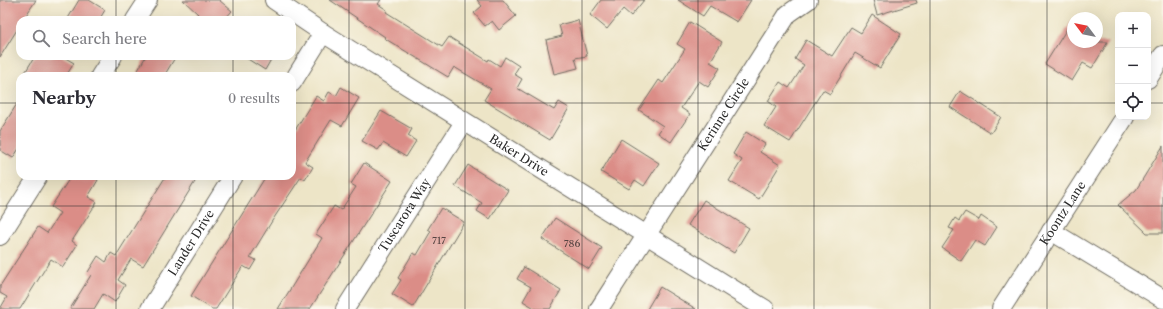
<!DOCTYPE html>
<html lang="en">
<head>
<meta charset="utf-8">
<style>
  :root { --surface:#fff; --page:#f2f2f3; --text:#2b2b33; --muted:#7c7c81; --line:#e1e1e2 }
  body { margin:0; font-family:"Libre Caslon Text",serif; background:var(--page); color:var(--text) }
  .controls { position:absolute; right:12px; top:12px; display:grid; overflow:hidden; border-radius:8px; box-shadow:0 4px 16px #0002 }
  .controls button { width:36px; height:36px; display:grid; place-items:center; padding:0; border:0; border-bottom:1px solid var(--line); background:var(--surface); color:var(--text); font:20px sans-serif }
  .compass { position:absolute; left:1067px; top:12px; width:36px; height:36px; border-radius:50%; background:var(--surface); box-shadow:0 4px 16px #0002; rotate:302deg }
  .list { margin:0; padding:0; list-style:none }
  h2 { display:flex; justify-content:space-between; align-items:center; height:52px; margin:0; padding:0 16px; font-size:17px }
  h2 small { font-size:13px; font-weight:400; color:var(--muted) }
  .icon { flex:none; width:22px; height:22px; fill:none; stroke:currentColor; stroke-width:2; stroke-linecap:round; stroke-linejoin:round }
  .map { position:relative; flex:none; width:1163px; height:309px; overflow:hidden }
  .search { position:absolute; background:var(--surface); box-shadow:0 4px 16px #0002; left:16px; top:16px; width:280px; height:44px; display:flex; align-items:center; gap:10px; box-sizing:border-box; padding:0 14px; border-radius:12px; color:var(--muted); font-size:15px }
  .panel { position:absolute; background:var(--surface); box-shadow:0 4px 16px #0002; left:16px; top:72px; width:280px; height:108px; border-radius:12px }
  .map>svg:first-child { display:block }
  .building { fill:#db8d87 }
  .lines { fill:none; stroke-linecap:round; stroke-linejoin:round }
  .minor-casing { stroke:#6f6c62; stroke-width:20 }
  .minor { stroke:#fff; stroke-width:18 }
  .grid { fill:none; stroke:#2b2b2b; stroke-width:1; stroke-opacity:0.55 }
  .labels { text-anchor:middle; stroke-width:3; stroke-linejoin:round; paint-order:stroke }
  .number-label { font-size:10px; fill:#574442 }
  .street-label { font-size:12px; fill:#2b2b2b; stroke:#fbf7ec }
</style>
</head>
<body>
<div class="map">
<svg width="1163" height="309" viewBox="0 0 1163 309">
  <rect width="100%" height="100%" fill="#fbf7ec"/>
  <filter id="ink" filterUnits="userSpaceOnUse"><feTurbulence type="fractalNoise" baseFrequency=".025" numOctaves="2"/><feDisplacementMap in="SourceGraphic" scale="8" xChannelSelector="R" yChannelSelector="G"/><feConvolveMatrix kernelMatrix="1 2 1 2 8 2 1 2 1" color-interpolation-filters="sRGB"/></filter>
  <filter id="wash" filterUnits="userSpaceOnUse"><feTurbulence type="fractalNoise" baseFrequency=".012" numOctaves="4" result="noise"/><feDisplacementMap in="SourceGraphic" scale="16" xChannelSelector="R" yChannelSelector="G"/><feGaussianBlur stdDeviation="0.9" result="paint"/><feColorMatrix in="noise" values="0 0 0 0 0 0 0 0 0 0 0 0 0 0 0 0 0 1.4 0 .05"/><feComposite in="paint" operator="in"/></filter>
  <g filter="url(#wash)">
    <rect width="100%" height="100%" fill="#ede5c7"/>
    <g id="blocks">
      <g class="building">
        <path d="M0,0H36L23,20H20V25L0,57Z"/>
        <path d="M79,0H89L105,10L99,20H67Z"/>
        <path d="M183,0H219L232,11L224,20H193L198,14Z"/>
        <path d="M330,0H381L378,4L387,10L386,12L442,47L449,37L488,61L489,59L500,66L505,57L519,66L514,74L522,79L517,88L554,110L559,102L569,108L550,140L484,100L491,89L454,67L448,77L384,38L385,37Z"/>
        <path d="M477,0H503L516,16L499,30L492,21L485,26L474,13L482,6Z"/>
        <path d="M601,0H644L631,16L623,9L607,29L590,15Z"/>
        <path d="M678,0H751L737,22L710,6L703,16Z"/>
        <path d="M873,0H916L917,3L877,15Z"/>
        <path d="M872,15L901,34L880,68L855,53L830,94L823,90L790,142L764,126L776,107L768,101L780,82L789,88L804,65L795,59L806,40L832,56L851,27L861,33Z"/>
        <path d="M1073,19V42H1108L1092,68L1083,63L1072,81L1045,64Z"/>
        <path d="M578,20L587,56L575,58L578,68L554,74L546,40L562,36L559,25Z"/>
        <path d="M690,22L722,42L710,62L720,68L708,87L699,81L681,108L690,114L671,142L658,133L663,126L639,110L659,80L663,83L685,49L677,44Z"/>
        <path d="M35,56H62L74,63L66,76H23Z"/>
        <path d="M146,56H176L164,76H144L137,72Z"/>
        <path d="M243,56H273L265,70Z"/>
        <path d="M341,87L359,98L342,126L331,120L305,162L313,167L305,180L301,177L272,221L250,257L256,260L250,270L243,266L216,309H212L191,296L266,176H292V135L316,96L324,101L329,92L336,96Z"/>
        <path d="M960,91L1001,117L991,133L950,107Z"/>
        <path d="M20,99V147L13,158L0,150V131Z"/>
        <path d="M381,111L412,129L408,136L416,141L406,157L383,143L378,150L362,141Z"/>
        <path d="M746,132L765,144L760,152L780,165L759,199L729,181L742,160L733,154Z"/>
        <path d="M621,139L659,163L644,186L635,180L629,189L601,172Z"/>
        <path d="M1163,146V233H1147L1118,205L1136,190Z"/>
        <path d="M364,163L392,181L310,309H278L322,238L316,234L334,206L341,210L356,187L351,184Z"/>
        <path d="M468,165L508,190L490,219L477,211L482,203L455,186Z"/>
        <path d="M71,176H91L98,180L88,197L97,202L72,241L77,245L63,267L51,259L20,309H0L7,297L0,293V286L38,227L47,233L60,213L51,207Z"/>
        <path d="M166,176H189L196,180L143,266L131,259L118,280L125,285L115,302L103,294L94,309H70L91,275L88,272L98,256L106,262L111,253L116,256Z"/>
        <path d="M704,200L749,228L734,253L688,225Z"/>
        <path d="M441,208L464,222L413,307L392,294L401,280L398,278L413,253L417,255L431,231L428,229Z"/>
        <path d="M965,212L979,220L981,216L997,227L985,246L975,240L961,261L942,248L954,230L949,228L955,218L959,221Z"/>
        <path d="M555,218L602,248L589,269L542,239Z"/>
        <path d="M524,267L561,290L550,309H536L523,301L531,287L517,279Z"/>
        <path d="M660,287L696,309H647Z"/>
      </g>
    </g>
  </g>
  <g filter="url(#ink)">
    <use href="#blocks" fill-opacity="0" stroke="#6f6c62" stroke-width="1"/>
    <g class="lines">
      <defs>
        <g id="minor">
          <path id="s1" d="M274,0L323,33L765,309"/>
          <path d="M135,20L148,0"/>
          <path d="M100,76L113,56"/>
          <path d="M1148,79L1163,55"/>
          <path d="M292,83L323,33"/>
          <path d="M1051,231L1163,299"/>
          <path d="M0,236L38,176"/>
          <path id="s2" d="M150,309L233,176"/>
          <path id="s3" d="M345,309L464,122"/>
          <path id="s4" d="M599,309L788,14L808,0"/>
          <path id="s5" d="M1001,309L1125,117"/>
        </g>
      </defs>
      <use href="#minor" class="minor-casing"/>
      <use href="#minor" class="minor"/>
    </g>
  </g>
  <path class="grid" d="M116,0V20M233,0V20M349,0V309M465,0V309M582,0V309M698,0V309M814,0V309M930,0V309M1047,0V309M116,56V76M233,56V76M0,103H20M292,103H1118M1148,103H1163M116,176V309M233,176V309M0,206H1163"/>
  <g class="labels">
    <g class="number-label">
      <text x="439" y="244">717</text>
      <text x="572" y="247">786</text>
    </g>
    <g class="street-label">
      <text dy="4" stroke="none"><textPath href="#s4" startOffset="231">Kerinne Circle</textPath></text>
      <text dy="4" stroke="none"><textPath href="#s1" startOffset="290">Baker Drive</textPath></text>
      <text dy="4" stroke="none"><textPath href="#s5" startOffset="114">Koontz Lane</textPath></text>
      <text dy="4" stroke="none"><textPath href="#s3" startOffset="111">Tuscarora Way</textPath></text>
      <text dy="4" stroke="none"><textPath href="#s2" startOffset="78">Lander Drive</textPath></text>
    </g>
  </g>
</svg>
<div class="controls">
<button>+</button>
<button>−</button>
<button><svg class="icon" aria-label="locate" viewBox="0 0 24 24"><circle cx="12" cy="12" r="6"/><path d="M12 2v4M12 18v4M2 12h4M18 12h4"/></svg></button>
</div>
<svg class="compass" viewBox="-18 -18 36 36"><path d="M0-13l5 13h-10z" fill="#e53935"/><path d="M0 13l5-13h-10z" fill="#7c7c81"/></svg>
<div class="search"><svg class="icon" aria-label="search" viewBox="0 0 24 24"><circle cx="10" cy="10" r="6"/><path d="M15 15l6 6"/></svg>Search here</div>
<section class="panel">
<h2>Nearby<small>0 results</small></h2>
<ul class="list">
</ul>
</section>
</div>
</body>
</html>
